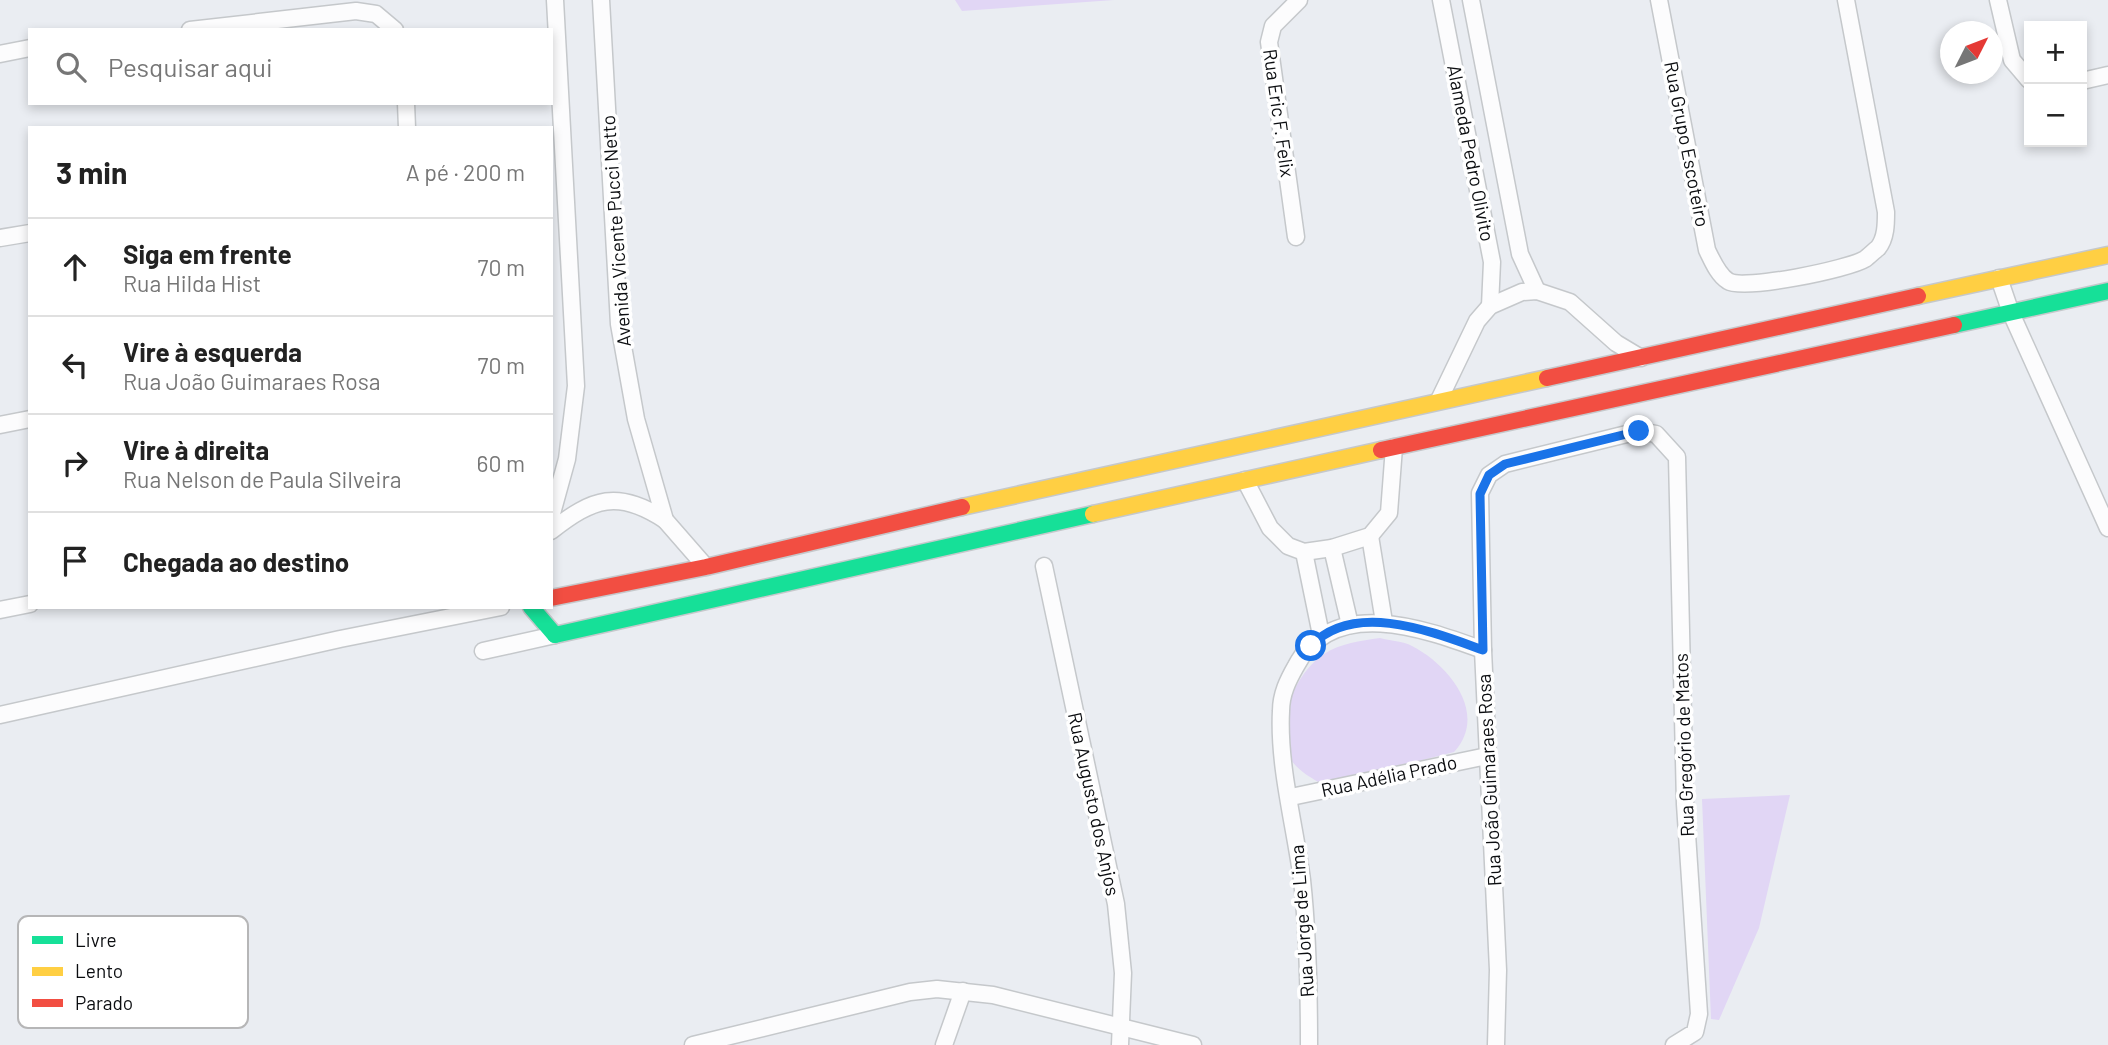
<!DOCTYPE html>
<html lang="pt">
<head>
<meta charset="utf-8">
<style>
  :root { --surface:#fff; --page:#f6f6f6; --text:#222; --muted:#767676; --line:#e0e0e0 }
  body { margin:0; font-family:Barlow,sans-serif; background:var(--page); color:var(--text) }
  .controls { position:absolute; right:21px; top:21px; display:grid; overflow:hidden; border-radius:0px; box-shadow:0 4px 10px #0003 }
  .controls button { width:63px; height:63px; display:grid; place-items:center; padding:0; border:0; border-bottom:2px solid var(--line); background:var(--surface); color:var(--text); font:35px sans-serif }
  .compass { position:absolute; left:1940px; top:21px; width:63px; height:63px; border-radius:50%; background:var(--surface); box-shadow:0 4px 10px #0003; rotate:48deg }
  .stop { position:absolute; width:21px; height:21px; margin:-16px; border:5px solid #1a73e8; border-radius:50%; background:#fff }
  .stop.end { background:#1a73e8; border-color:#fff; box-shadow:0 2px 7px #0008 }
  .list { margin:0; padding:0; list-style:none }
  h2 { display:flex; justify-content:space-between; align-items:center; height:91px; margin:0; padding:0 28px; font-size:30px }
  h2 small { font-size:23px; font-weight:400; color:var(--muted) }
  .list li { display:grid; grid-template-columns:46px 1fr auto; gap:21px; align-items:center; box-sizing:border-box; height:98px; padding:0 28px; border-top:2px solid var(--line) }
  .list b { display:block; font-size:26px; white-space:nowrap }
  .list p { margin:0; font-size:23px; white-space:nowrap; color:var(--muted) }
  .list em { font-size:23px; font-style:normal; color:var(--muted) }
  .icon { flex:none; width:38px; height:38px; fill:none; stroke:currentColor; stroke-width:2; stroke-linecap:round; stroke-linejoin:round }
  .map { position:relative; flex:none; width:2108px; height:1045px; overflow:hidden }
  .search { position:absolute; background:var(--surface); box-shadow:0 4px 10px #0003; left:28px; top:28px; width:525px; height:77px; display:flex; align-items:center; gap:18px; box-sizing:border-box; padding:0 24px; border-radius:0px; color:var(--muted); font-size:26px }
  .panel { position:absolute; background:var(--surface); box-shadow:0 4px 10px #0003; left:28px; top:126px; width:525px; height:483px; border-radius:0px }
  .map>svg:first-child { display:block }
  .green { fill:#e1d6f5 }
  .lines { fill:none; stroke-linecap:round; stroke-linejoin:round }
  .street-casing { stroke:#c5c8cb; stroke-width:19 }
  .fast-casing { stroke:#c5c8cb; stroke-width:19 }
  .slow-casing { stroke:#c5c8cb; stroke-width:19 }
  .jam-casing { stroke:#c5c8cb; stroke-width:19 }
  .street { stroke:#fcfcfd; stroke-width:16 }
  .fast { stroke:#16e098; stroke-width:16 }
  .slow { stroke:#ffcf43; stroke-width:16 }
  .jam { stroke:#f24e42; stroke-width:16 }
  .route { stroke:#1a73e8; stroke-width:9 }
  .labels { text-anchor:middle; stroke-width:7; stroke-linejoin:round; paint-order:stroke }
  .street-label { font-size:19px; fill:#0b0d10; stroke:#fff }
  .key { fill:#fff; stroke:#b6b6b7; stroke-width:2 }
  .key-label { font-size:19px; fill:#0b0d10 }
</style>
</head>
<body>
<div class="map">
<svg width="2108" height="1045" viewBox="0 0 2108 1045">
  <rect width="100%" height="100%" fill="#eaedf2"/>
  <g class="green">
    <path d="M955,0H1114L962,11Z"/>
    <path d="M1380,638C1390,641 1403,641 1412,646C1449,665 1489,714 1454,752L1324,785C1309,777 1291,767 1286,749C1278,716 1296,673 1324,654C1341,643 1360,641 1380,638Z"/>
    <path d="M1790,795L1759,928L1719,1020L1711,1019L1702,799Z"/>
  </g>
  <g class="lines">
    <defs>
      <g id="street">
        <path d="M601,0L619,324L636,419L665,520L706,567"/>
        <path d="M1441,0L1492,262L1490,306"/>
        <path d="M1471,0L1520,254L1537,291"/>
        <path d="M1659,0L1707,250C1712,260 1718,275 1728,281C1743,291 1849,269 1865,259C1869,256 1874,251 1878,248C1886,238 1886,224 1886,212L1846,0"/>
        <path d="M1998,0L2012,60L2029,80"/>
        <path d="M190,30L356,11L376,14L395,30"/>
        <path d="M0,54L30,48"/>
        <path d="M2082,81L2108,75"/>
        <path d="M406,103L407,128"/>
        <path d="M1296,237L1269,42L1273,26L1299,0"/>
        <path d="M0,238L30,233"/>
        <path d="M1999,278L2011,313L2108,528"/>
        <path d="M1439,400L1477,321L1490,306L1522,292L1537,291L1570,302L1616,343L1641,358"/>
        <path d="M0,425L30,419"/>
        <path d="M1245,480L1270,528L1288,546L1304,552L1332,548L1370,536L1389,513L1394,447"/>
        <path d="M551,517L567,459L576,386L555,0"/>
        <path d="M551,531C593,498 618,489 665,520"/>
        <path d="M1370,536L1384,622"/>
        <path d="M1332,548L1350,625"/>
        <path d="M1304,552L1321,635"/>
        <path d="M1044,566L1116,904L1123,973L1120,1045"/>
        <path d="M0,610L30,604"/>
        <path d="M483,651L555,635"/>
        <path d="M0,715L340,639L501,607"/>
        <path d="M1291,797L1487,756"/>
        <path d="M693,1045L910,992L937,989L993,995L1193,1045"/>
        <path d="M944,1045L963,991"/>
        <path d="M1309,1045C1309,990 1308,935 1302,880C1295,826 1278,765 1281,711C1281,694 1288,680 1296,666C1333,595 1425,629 1483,650"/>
        <path d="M1496,1045L1498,970L1483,650L1480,493L1489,475L1505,464L1639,431L1656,434L1677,457L1685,804L1699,1014L1695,1032L1674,1045"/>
      </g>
      <g id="fast">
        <path d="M1954,325L2108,291"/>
        <path d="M531,607L555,635"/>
        <path d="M555,635L1093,514"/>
      </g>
      <g id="slow">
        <path d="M1918,296L2108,255"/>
        <path d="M962,507L1547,378"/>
        <path d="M1093,514L1381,450"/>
      </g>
      <g id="jam">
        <path d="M1547,378L1918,296"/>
        <path d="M1381,450L1954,325"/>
        <path d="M551,598L706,567L962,507"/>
      </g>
    </defs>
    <use href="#street" class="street-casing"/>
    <use href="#fast" class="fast-casing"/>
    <use href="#slow" class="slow-casing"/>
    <use href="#jam" class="jam-casing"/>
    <use href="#street" class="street"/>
    <use href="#fast" class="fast"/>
    <use href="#slow" class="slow"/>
    <use href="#jam" class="jam"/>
  </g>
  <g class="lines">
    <path class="route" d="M1311,646C1354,600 1433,632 1483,650L1480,494L1489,475L1505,464L1639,431"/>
  </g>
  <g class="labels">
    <g class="street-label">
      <text transform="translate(1279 113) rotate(82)" y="7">Rua Eric F. Felix</text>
      <text transform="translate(1687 144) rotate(79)" y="7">Rua Grupo Escoteiro</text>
      <text transform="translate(1471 153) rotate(79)" y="7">Alameda Pedro Olivito</text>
      <text transform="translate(616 231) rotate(-94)" y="7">Avenida Vicente Pucci Netto</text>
      <text transform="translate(1684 745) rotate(-92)" y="7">Rua Gregório de Matos</text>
      <text transform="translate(1389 776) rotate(-12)" y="7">Rua Adélia Prado</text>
      <text transform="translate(1489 780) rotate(-93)" y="7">Rua João Guimaraes Rosa</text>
      <text transform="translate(1094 804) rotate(78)" y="7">Rua Augusto dos Anjos</text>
      <text transform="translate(1302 921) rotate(-94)" y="7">Rua Jorge de Lima</text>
    </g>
  </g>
  <rect x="18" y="916" width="230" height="112" rx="10" class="key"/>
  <rect x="32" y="936" width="31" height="8" fill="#16e098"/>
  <rect x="32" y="967" width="31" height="9" fill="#ffcf43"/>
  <rect x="32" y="999" width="31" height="8" fill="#f24e42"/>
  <g class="key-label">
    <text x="75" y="947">Livre</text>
    <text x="75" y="978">Lento</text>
    <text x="75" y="1010">Parado</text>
  </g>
</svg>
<div class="controls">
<button>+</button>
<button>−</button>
</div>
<svg class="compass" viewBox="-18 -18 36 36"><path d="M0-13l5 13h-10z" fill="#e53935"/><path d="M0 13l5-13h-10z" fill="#767676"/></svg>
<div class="stop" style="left:1311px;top:646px"></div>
<div class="stop end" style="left:1639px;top:431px"></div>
<div class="search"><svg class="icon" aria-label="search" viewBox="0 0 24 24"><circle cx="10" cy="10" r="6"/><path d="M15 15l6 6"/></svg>Pesquisar aqui</div>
<section class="panel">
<h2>3 min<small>A pé · 200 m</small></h2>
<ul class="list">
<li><svg class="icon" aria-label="ahead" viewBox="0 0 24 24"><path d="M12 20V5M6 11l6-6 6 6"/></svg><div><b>Siga em frente</b><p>Rua Hilda Hist</p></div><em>70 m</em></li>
<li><svg class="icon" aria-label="left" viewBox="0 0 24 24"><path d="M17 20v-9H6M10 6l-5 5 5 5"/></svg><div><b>Vire à esquerda</b><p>Rua João Guimaraes Rosa</p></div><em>70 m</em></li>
<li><svg class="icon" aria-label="right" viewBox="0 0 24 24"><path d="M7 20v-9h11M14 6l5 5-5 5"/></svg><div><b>Vire à direita</b><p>Rua Nelson de Paula Silveira</p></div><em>60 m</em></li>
<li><svg class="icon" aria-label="arrive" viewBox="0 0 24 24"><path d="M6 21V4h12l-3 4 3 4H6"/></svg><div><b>Chegada ao destino</b></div></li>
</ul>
</section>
</div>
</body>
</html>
